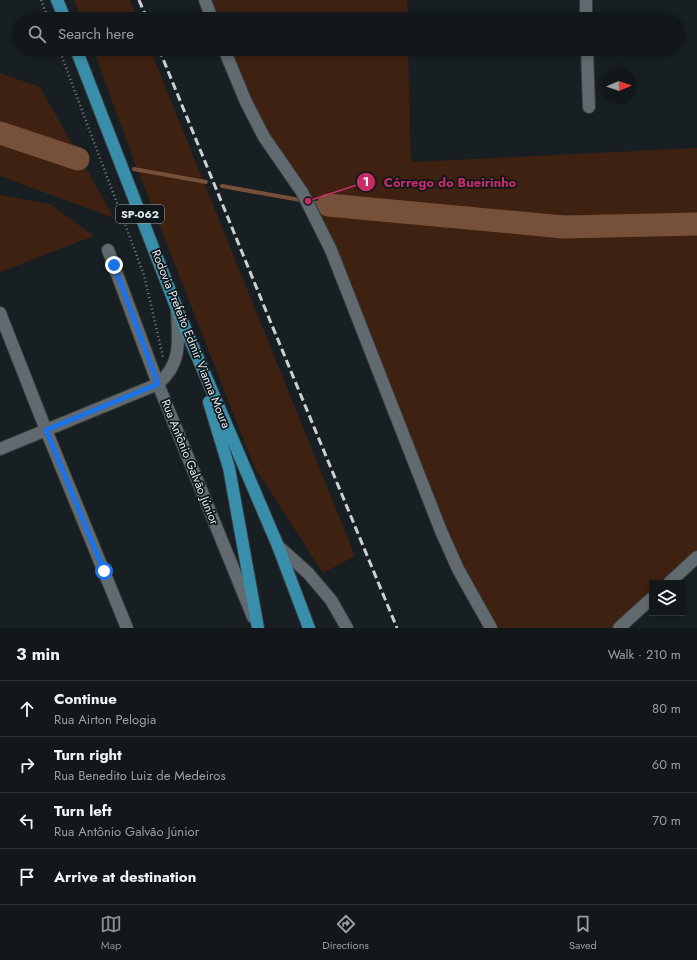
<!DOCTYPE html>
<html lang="en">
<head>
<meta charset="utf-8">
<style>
  :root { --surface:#12171a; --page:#1f2427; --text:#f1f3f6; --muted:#9c9fa2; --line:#313639; --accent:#8c9099 }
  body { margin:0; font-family:Jost,sans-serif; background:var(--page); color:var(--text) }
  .controls { position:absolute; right:12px; bottom:12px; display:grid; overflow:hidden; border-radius:0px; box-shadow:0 2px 6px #0003 }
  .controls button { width:36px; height:36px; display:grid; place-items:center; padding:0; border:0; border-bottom:1px solid var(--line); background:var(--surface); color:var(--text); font:20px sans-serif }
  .compass { position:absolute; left:601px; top:68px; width:36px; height:36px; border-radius:50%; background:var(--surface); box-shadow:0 2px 6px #0003; rotate:88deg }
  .stop { position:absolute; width:12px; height:12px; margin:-9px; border:3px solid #1a73e8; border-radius:50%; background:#fff }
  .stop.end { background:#1a73e8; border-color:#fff; box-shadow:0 1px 4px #0008 }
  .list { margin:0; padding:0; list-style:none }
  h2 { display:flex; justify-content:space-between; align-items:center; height:52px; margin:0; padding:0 16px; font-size:17px }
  h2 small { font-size:13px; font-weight:400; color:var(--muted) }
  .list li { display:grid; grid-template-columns:26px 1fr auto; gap:12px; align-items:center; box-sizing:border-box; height:56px; padding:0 16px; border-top:1px solid var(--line) }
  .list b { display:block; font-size:15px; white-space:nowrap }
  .list p { margin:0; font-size:13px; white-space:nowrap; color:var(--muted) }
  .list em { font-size:13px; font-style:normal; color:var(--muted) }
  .icon { flex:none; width:22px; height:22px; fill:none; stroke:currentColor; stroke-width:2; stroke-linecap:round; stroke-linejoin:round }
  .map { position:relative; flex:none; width:697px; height:628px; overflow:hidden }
  .search { position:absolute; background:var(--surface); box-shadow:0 2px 6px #0003; left:12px; right:12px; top:12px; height:44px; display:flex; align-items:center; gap:10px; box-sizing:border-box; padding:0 14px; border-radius:22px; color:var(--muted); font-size:15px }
  .sheet { height:276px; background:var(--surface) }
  nav { display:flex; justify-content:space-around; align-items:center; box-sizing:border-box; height:56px; border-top:1px solid var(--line); background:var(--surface); font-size:11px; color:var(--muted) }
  nav a { display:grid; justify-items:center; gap:2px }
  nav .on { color:var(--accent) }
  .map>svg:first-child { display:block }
  .green { fill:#3e2110 }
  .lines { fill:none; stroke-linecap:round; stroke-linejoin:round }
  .stream { stroke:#77503a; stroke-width:4 }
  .river { stroke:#77503a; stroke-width:23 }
  .minor-casing { stroke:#353a3d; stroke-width:14 }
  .major-casing { stroke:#353a3d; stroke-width:14 }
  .path { stroke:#797f83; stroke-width:2.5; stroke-dasharray:1 3; stroke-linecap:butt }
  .minor { stroke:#616a6e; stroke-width:12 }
  .major { stroke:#398fab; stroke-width:12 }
  .rail { stroke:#cad0d3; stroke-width:3; stroke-dasharray:8 4; stroke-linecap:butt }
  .route { stroke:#1a73e8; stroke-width:5 }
  .labels { text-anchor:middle; stroke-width:3.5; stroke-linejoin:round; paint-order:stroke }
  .shield { fill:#0f1619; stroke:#a3a8ab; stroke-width:1 }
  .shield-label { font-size:11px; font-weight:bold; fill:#e2e7ea }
  .street-label { font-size:12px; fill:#e2e7ea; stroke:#0f1619 }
  .leader { fill:none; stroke:#c52d69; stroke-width:1.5 }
  .callout-dot { fill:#c52d69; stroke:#0f1619; stroke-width:1.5 }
  .mark-label { font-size:12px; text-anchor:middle; font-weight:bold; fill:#fff }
  .callout-label { font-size:13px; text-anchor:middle; font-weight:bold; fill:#c52d69; stroke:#0f1619; stroke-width:3.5; stroke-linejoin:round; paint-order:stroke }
</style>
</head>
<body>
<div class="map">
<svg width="697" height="628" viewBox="0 0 697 628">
  <rect width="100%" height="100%" fill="#181f23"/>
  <g class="green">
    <path d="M74,0H130L138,19H81Z"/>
    <path d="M208,0H407L408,19H215Z"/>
    <path d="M93,49H150L355,556L323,573L254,466L133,158Z"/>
    <path d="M226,49H408L411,162L697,148V557L669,583H652V598L619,628H493L441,531L308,201L326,204L302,192L282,163Z"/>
    <path d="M0,73L40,87L114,218L0,176Z"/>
    <path d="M0,195L50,204L94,236L0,272Z"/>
  </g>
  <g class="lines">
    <g class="stream">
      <path d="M134,169L206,182"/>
      <path d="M222,186L328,205"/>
    </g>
    <g class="river">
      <path d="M0,133L78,159"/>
      <path d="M328,205L564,227L697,224"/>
    </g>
    <defs>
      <g id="minor">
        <path d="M205,0L212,19"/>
        <path d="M586,0V19"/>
        <path d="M224,49L246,102L264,137L302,192L331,250L441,531L458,569L491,628"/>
        <path d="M587,49L589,107"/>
        <path d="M108,250L158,384L253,617"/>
        <path d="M0,313L46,430L127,628"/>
        <path d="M0,449L158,384C183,363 178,339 177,310"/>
        <path d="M278,546L308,573L331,600L347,628"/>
        <path d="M669,583L697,557"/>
        <path d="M619,628L652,598"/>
      </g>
      <g id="major">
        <path d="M57,0L65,19"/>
        <path d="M76,49L177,309L278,546L309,628"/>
        <path d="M209,402L229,468L258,628"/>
      </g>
    </defs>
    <use href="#minor" class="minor-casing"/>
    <use href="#major" class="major-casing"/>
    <g class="path">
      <path d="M41,0L48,19"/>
      <path d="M59,49L144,275L163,357"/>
    </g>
    <use href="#minor" class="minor"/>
    <use href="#major" class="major"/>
    <g class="rail">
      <path d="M139,0L147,19"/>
      <path d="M159,49L264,306L397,628"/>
    </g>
  </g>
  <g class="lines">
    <path class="route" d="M104,571L46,430L158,384L114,265"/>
  </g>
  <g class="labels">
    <rect class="shield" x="116" y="205" width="48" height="18" rx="3"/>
    <g class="shield-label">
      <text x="140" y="218">SP-062</text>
    </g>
    <g class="street-label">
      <text transform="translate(191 339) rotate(68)" y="4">Rodovia Prefeito Edmir Vianna Moura</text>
      <text transform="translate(190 462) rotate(68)" y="4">Rua Antônio Galvão Júnior</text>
    </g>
  </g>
  <path class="leader" d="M308 201L366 182"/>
  <g class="callout-dot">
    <circle cx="308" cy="201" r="4"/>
    <circle cx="366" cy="182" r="10"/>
  </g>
  <g class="mark-label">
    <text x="366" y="186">1</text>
  </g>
  <g class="callout-label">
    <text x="450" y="187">Córrego do Bueirinho</text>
  </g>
</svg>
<div class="controls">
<button><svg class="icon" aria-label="layers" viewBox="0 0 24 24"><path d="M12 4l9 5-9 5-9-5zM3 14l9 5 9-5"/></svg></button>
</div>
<svg class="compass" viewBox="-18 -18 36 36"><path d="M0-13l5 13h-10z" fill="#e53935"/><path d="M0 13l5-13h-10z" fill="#9c9fa2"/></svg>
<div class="stop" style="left:104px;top:571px"></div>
<div class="stop end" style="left:114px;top:265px"></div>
<div class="search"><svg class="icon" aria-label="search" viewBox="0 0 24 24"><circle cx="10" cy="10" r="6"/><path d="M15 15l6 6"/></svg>Search here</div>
</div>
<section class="sheet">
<h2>3 min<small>Walk · 210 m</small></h2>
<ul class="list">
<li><svg class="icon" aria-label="ahead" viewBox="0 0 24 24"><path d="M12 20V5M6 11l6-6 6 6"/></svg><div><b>Continue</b><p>Rua Airton Pelogia</p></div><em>80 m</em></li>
<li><svg class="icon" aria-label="right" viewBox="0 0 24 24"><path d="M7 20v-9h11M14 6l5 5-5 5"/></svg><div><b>Turn right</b><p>Rua Benedito Luiz de Medeiros</p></div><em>60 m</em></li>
<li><svg class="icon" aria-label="left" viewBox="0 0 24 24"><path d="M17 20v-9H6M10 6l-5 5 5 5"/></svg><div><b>Turn left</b><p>Rua Antônio Galvão Júnior</p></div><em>70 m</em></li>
<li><svg class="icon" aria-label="arrive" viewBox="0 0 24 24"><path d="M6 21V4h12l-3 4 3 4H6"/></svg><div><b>Arrive at destination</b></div></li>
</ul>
</section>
<nav>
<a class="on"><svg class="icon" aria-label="map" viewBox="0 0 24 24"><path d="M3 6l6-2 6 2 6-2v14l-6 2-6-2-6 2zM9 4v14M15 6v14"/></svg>Map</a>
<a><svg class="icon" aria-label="directions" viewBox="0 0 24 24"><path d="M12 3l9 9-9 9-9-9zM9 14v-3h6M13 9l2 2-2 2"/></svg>Directions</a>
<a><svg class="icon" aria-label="saved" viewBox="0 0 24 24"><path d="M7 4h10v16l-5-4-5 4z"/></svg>Saved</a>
</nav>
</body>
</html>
